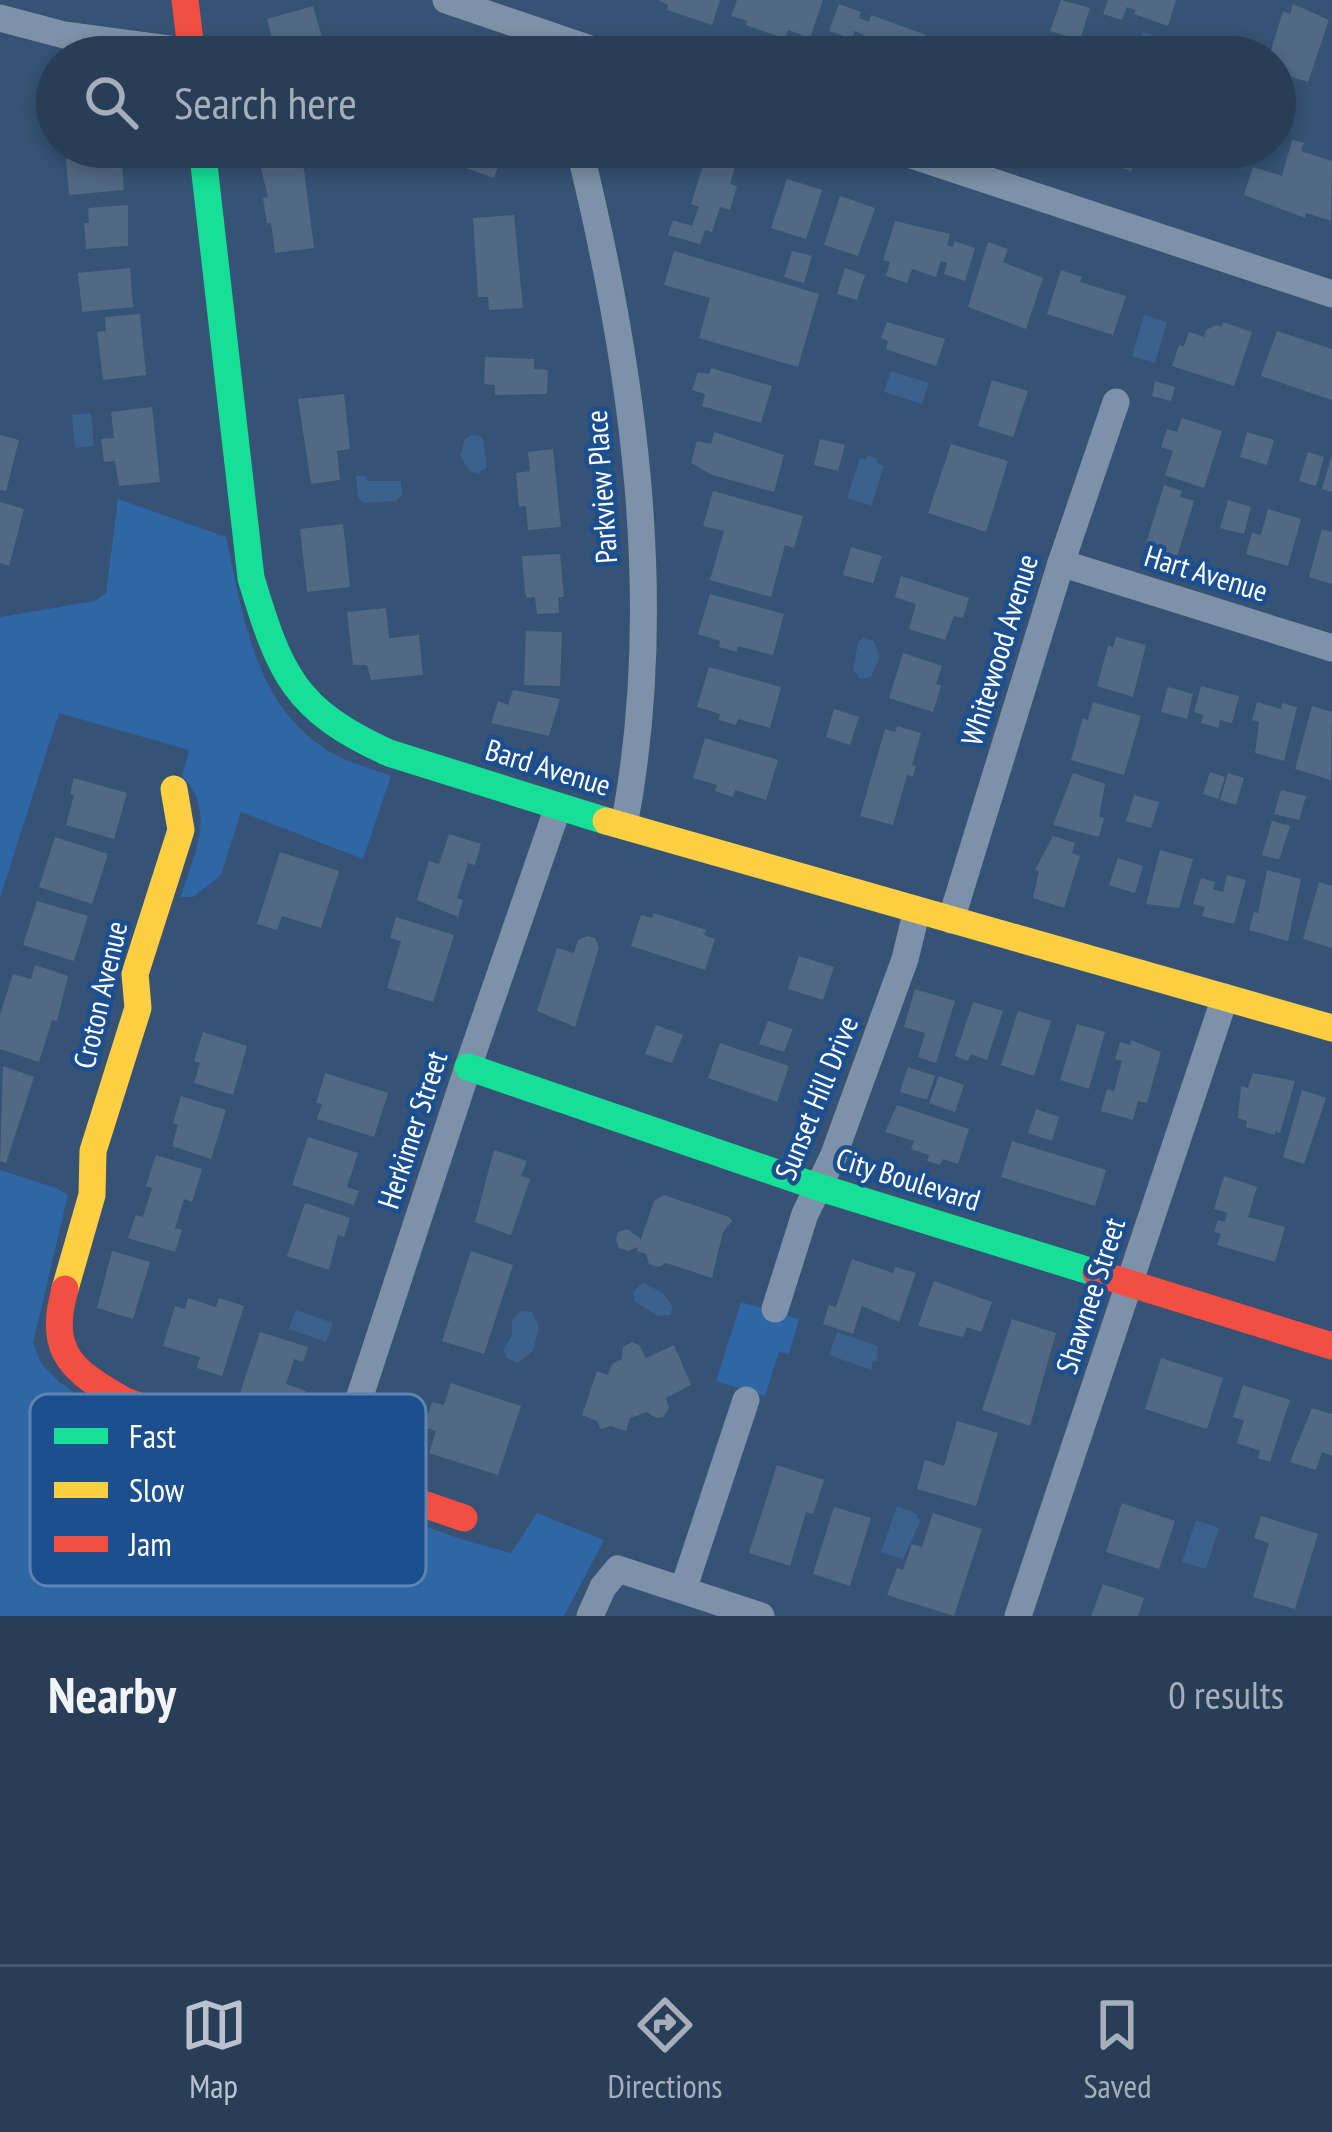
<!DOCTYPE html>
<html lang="en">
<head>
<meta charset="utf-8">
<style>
  :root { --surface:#283e57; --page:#344961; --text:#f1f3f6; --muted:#a5aeba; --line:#44576d; --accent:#b9c2ce }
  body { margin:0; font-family:"PT Sans Narrow",sans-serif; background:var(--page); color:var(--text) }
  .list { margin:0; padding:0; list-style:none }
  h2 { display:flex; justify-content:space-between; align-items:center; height:156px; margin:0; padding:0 48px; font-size:51px }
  h2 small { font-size:39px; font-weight:400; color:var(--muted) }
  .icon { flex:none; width:66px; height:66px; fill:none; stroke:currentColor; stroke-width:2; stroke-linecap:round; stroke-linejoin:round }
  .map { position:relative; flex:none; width:1332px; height:1616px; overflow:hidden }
  .search { position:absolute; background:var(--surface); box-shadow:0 6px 18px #0003; left:36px; right:36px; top:36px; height:132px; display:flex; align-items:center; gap:30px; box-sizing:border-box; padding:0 42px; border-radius:66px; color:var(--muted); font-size:45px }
  .sheet { height:348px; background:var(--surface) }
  nav { display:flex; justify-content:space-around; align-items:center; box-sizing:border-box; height:168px; border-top:3px solid var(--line); background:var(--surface); font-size:33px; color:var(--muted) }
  nav a { display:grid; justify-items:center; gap:6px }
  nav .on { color:var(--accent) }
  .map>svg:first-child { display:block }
  .green { fill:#2f66a5 }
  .water { fill:#3b618d }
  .building { fill:#526984 }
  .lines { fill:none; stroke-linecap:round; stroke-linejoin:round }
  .street { stroke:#7d92a8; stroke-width:27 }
  .fast { stroke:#16e098; stroke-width:27 }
  .slow { stroke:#ffcf43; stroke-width:27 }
  .jam { stroke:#f24e42; stroke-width:27 }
  .labels { text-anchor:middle; stroke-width:9; stroke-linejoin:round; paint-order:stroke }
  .street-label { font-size:30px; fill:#fff; stroke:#1b4f8f }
  .key { fill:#1b4f8f; stroke:#5f84b1; stroke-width:3 }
  .key-label { font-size:33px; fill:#fff }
</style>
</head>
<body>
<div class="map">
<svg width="1332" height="1616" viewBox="0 0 1332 1616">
  <rect width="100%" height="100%" fill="#365274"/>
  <g class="green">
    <path d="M118,499L226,537C244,618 255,713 338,756C354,764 373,769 391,776L363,859L241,812L221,875L193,897H181C193,855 218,812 182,776L189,750L59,713L0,898V617L95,601L106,593Z"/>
    <path d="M0,1170L56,1188L68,1195L33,1343L41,1363L58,1381L82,1398L138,1425L461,1539L511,1553L537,1513L604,1540L564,1616H0Z"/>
    <path d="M741,1302L799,1319L789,1354L779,1352L765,1396L716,1381Z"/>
  </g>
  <g class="water">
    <path d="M1143,32L1183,45L1179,57H1152L1136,52Z"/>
    <path d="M1144,315L1167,322L1155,363L1132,356Z"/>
    <path d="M891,371L929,383L922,404L884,392Z"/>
    <path d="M91,413L94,446L75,448L72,415Z"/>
    <path d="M473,434L483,438L487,467L478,474L470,471L460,456L465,439Z"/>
    <path d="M868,455L878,459L877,463L884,466L871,506L847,498L860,458L865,460Z"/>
    <path d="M356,476H366L367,481H401L402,495L396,501L364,503L358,498Z"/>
    <path d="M863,638L874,641L880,657L871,677L861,679L853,670L858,642Z"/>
    <path d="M643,1283L663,1293L673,1307L670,1315L658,1316L635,1302L633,1292Z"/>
    <path d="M296,1310L333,1323L326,1342L289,1329Z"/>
    <path d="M520,1311L532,1312L539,1327L533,1351L518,1363L507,1358L503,1350L512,1336V1320Z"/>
    <path d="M837,1332L878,1346L877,1362L873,1361L871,1370L829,1355Z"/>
    <path d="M897,1506L918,1514L917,1518L921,1520L903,1559L881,1552Z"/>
    <path d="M1196,1520L1219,1528L1206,1569L1182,1562Z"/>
  </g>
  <g class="building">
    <path d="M658,0H720L712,25L667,10L668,5Z"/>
    <path d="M737,0H823L810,38L788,30L786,37L777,36L746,25L747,21L731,16Z"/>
    <path d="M1061,0L1090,8L1080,40L1050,31Z"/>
    <path d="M1108,0H1176L1168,26L1134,14L1136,10L1127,7L1122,20L1103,14Z"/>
    <path d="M839,4L861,12L859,18L869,22L871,15L926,35L922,57L857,54L864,35L855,31L852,39L829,31Z"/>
    <path d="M1293,4L1329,20L1308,82L1275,72V57H1269L1283,11L1290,14Z"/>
    <path d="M313,6L326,51L324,57H277L267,19Z"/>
    <path d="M433,36L493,56V57H425Z"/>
    <path d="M1292,140L1304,143L1301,151L1332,161L1331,221L1306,213L1305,218L1244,195L1253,167L1282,176Z"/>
    <path d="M505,147L494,178L463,167L466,157L440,148Z"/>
    <path d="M709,147H731L727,157L737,159L730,184L737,186L730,210L720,207L712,232L705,230L700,244L668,235L673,220L692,226L699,207L691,204Z"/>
    <path d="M1086,147H1139L1131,171L1083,155Z"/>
    <path d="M121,154L124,190L69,195L66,159Z"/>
    <path d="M303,162L314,248L275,253L271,223H267L263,198L268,197L261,168Z"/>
    <path d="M787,179L822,190L806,239L771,228Z"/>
    <path d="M840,196L875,208L858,256L824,245Z"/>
    <path d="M128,205V246L86,249L84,223H89L88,208Z"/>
    <path d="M514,215L523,308L489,310L488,297H478L473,218Z"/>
    <path d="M895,221L950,234L947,245L953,247L954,241L975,248L965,281L944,274L947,263L941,261L936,277L912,269L907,283L886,276L890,262L883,260Z"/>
    <path d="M988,242L1008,249L1003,262L1043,278L1026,329L968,307Z"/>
    <path d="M674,251L819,294L798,367L699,338L710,298L664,285Z"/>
    <path d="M792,251L812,256L804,283L784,277Z"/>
    <path d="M130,268L133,307L82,312L78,273Z"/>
    <path d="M845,268L865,275L857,300L837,294Z"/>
    <path d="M1061,270L1082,277L1080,282L1126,296L1113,335L1047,314Z"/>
    <path d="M140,314L146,375L103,380L97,332L106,331L105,317Z"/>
    <path d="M887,322L945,339L936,366L886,349L888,341L881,338Z"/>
    <path d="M1223,322L1252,332L1234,386L1172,366L1179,345L1184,346L1189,332L1204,337L1206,330L1216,325L1222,327Z"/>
    <path d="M1277,331L1332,349V400L1261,376Z"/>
    <path d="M485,357L534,359V369L548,370L547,394L495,395V385L484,384Z"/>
    <path d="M711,368L772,386L761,423L702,406L705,394L692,390L698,372L709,374Z"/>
    <path d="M992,380L1028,391L1013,437L978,426Z"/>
    <path d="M1155,381L1175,387L1171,401L1152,396Z"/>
    <path d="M344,394L350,449L337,451L340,480L311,484L298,399Z"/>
    <path d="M152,407L160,482L119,486L115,461L104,462L101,439L114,438L111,412Z"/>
    <path d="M1182,418L1222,431L1204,488L1165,475L1173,451L1161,447L1167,429L1177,432Z"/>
    <path d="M714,432L784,455L774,492L712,475L691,463L697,441L711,444Z"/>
    <path d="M1247,432L1274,440L1267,465L1240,457Z"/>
    <path d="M0,435L19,440L6,491L0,490Z"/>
    <path d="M820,439L845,445L838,471L814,465Z"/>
    <path d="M951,444L1008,461L986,532L928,513Z"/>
    <path d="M553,449L561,527L528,530L526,506L519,507L516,473L530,471L528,452Z"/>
    <path d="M1308,452L1324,457L1316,486L1299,481Z"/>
    <path d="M1331,458H1332V492L1322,489Z"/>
    <path d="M1164,485L1182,491L1180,497L1194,501L1177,557L1145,547Z"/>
    <path d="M713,491L803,516L794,548L785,545L771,597L710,580L724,531L703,526Z"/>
    <path d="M1228,500L1251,507L1244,534L1220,528Z"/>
    <path d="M0,502L24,509L9,566L0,563Z"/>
    <path d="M1268,509L1301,519L1288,566L1246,554L1252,533L1261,535Z"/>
    <path d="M343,524L350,587L307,592L300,529Z"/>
    <path d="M1322,529L1332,532V584L1309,577Z"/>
    <path d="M851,547L882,556L873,583L843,575Z"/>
    <path d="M560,554L564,597H558L559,613L537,614L535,597L527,598L525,593L522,556Z"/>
    <path d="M901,576L969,598L963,618L954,616L945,640L909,629L916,604L895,597Z"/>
    <path d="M710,594L784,614L773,655L738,646L737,652L719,647L720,641L698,634Z"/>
    <path d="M386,608L389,638L419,635L423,675L371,680L367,665H353L347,612Z"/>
    <path d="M526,631L562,632L560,686L524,685Z"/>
    <path d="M1116,637L1146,645L1133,697L1097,686L1108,646L1113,647Z"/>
    <path d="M903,653L942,666L936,684L941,686L933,712L889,698Z"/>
    <path d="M709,667L781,687L770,728L738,719L736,725L719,720L720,714L697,707Z"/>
    <path d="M1201,686L1239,696L1232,723L1220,720L1218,728L1201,723L1203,715L1194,712Z"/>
    <path d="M1168,687L1193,694L1187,719L1161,712Z"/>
    <path d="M513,690L560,699L549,736L491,723L498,701L508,705Z"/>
    <path d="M1093,702L1141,716L1124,775L1071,760L1083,718L1088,720Z"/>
    <path d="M1257,702L1281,709L1282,703L1297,707L1284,761L1255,753L1259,722L1252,720Z"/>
    <path d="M1312,706L1332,712L1331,780L1295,769Z"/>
    <path d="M834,709L859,717L850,745L826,737Z"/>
    <path d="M897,726L921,733L912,765L916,766L913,777L907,775L893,825L860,816L885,729L895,732Z"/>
    <path d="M705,738L778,760L766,800L735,790L733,797L715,791L717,785L693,778Z"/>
    <path d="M1210,772L1225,777L1218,799L1203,794Z"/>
    <path d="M1073,773L1105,784L1099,817L1104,818L1099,837L1053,825Z"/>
    <path d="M1228,773L1244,778L1236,805L1220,800Z"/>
    <path d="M74,778L127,793L114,839L66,825L74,795L70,794Z"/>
    <path d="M1281,790L1306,796L1299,820L1274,814Z"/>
    <path d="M1134,795L1159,802L1151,828L1126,821Z"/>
    <path d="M1272,821L1290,826L1279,860L1262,855Z"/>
    <path d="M449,834L481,844L475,865L468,863L457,898L463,900L458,917L417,900L429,861L439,864Z"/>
    <path d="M1053,836L1075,843L1072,853L1080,856L1064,908L1033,898L1039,871L1035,870Z"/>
    <path d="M55,837L108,854L92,904L39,887Z"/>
    <path d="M1160,850L1193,859L1179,908L1146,904Z"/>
    <path d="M280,852L339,871L321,928L282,916L277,930L257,924Z"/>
    <path d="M1118,858L1143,866L1135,893L1109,885Z"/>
    <path d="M1267,870L1301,879L1288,941L1249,930L1254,912L1258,913Z"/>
    <path d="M1227,875L1246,880L1234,924L1202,916L1205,907L1193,904L1201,878L1215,882L1213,889L1223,892Z"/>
    <path d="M1319,882L1332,886V948L1303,939Z"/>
    <path d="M37,901L88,916L74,961L23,945Z"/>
    <path d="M654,913L706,930L704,935L715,939L705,970L631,946L641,915L652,918Z"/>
    <path d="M396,917L454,935L433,1002L387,988L401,941L390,938Z"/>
    <path d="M587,936L595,938L599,947L575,1027L537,1011L557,948L574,953L578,940Z"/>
    <path d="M799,956L834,967L823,1000L788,989Z"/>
    <path d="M35,965L68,976L57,1021L52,1020L39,1062L0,1049V1015L13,974L31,979Z"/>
    <path d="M915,989L955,1001L936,1063L918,1057L925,1033L904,1027Z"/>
    <path d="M973,1002L1003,1011L987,1060L971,1054L968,1061L955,1056Z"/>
    <path d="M1018,1011L1051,1021L1034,1076L1001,1065Z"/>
    <path d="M768,1021L793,1029L784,1052L759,1044Z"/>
    <path d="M1077,1024L1105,1032L1089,1089L1060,1080Z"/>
    <path d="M656,1025L683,1035L672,1063L645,1054Z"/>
    <path d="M203,1032L247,1046L233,1095L194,1083L200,1063L194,1061Z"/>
    <path d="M1131,1040L1161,1052L1147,1103L1138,1101L1133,1120L1101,1111L1107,1089L1114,1091L1122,1061L1115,1059L1120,1042L1130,1045Z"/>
    <path d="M720,1043L789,1066L777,1102L708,1078Z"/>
    <path d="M3,1066L34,1077L6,1163L0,1161Z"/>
    <path d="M908,1067L935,1076L927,1100L900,1092Z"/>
    <path d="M325,1073L388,1093L374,1137L317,1119L322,1104L316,1103Z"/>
    <path d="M1253,1073L1295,1081L1280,1133L1275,1131V1135L1246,1127L1247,1121L1238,1118L1241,1086L1248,1088Z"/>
    <path d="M939,1076L964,1085L955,1112L929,1103Z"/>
    <path d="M1302,1090L1326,1098L1304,1164L1283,1157Z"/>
    <path d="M181,1096L226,1110L211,1159L172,1146L178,1125L173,1123Z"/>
    <path d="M897,1105L969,1129L958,1164L943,1159L940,1165L927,1161L929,1155L911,1149L914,1141L885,1132Z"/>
    <path d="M1036,1109L1059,1117L1052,1141L1028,1133Z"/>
    <path d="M308,1137L358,1153L347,1187L359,1191L354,1205L292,1185Z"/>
    <path d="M1012,1141L1106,1170L1095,1206L1001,1177Z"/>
    <path d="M494,1150L527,1161L521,1176L530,1179L511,1235L475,1222Z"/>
    <path d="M156,1155L202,1169L192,1202L184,1199L175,1228L182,1230L175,1252L128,1238L136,1215L143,1217L152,1188L146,1186Z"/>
    <path d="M1224,1176L1257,1187L1248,1217L1285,1227L1275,1262L1217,1245L1221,1234L1214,1232L1218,1220L1225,1222L1227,1213L1214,1209Z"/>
    <path d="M664,1195L729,1217L732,1221L723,1232L712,1278L666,1263L658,1267L649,1264L646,1254L637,1251L638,1247L628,1251L619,1248L616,1240L618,1232L627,1229L641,1239L654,1201Z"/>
    <path d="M305,1203L350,1218L344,1237L338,1235L329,1270L287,1256Z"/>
    <path d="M112,1251L150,1262L133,1319L97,1308Z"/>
    <path d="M471,1251L513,1265L484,1354L442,1341Z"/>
    <path d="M852,1259L893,1273L895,1267L916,1273L899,1322L862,1306L853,1334L823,1324L829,1305L836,1307Z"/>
    <path d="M934,1281L992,1302L981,1332L967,1327L963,1337L918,1326Z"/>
    <path d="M188,1298L216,1307L219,1298L244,1306L222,1376L197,1368L200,1357L163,1346L175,1306L185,1309Z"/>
    <path d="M1012,1319L1056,1333L1030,1426L982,1410Z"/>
    <path d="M260,1332L308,1347L303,1362L294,1359L286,1384L306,1391L299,1412L240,1393Z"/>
    <path d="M632,1342L639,1345L646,1358L674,1345L691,1385L666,1398L669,1408L663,1417L656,1418L647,1412L630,1418L626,1431L610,1426L601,1429L597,1421L582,1415L597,1371L608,1375L612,1364L622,1359L623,1347Z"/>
    <path d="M1161,1358L1223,1378L1207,1429L1145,1409Z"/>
    <path d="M451,1383L521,1406L498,1475L429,1453L436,1431L424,1427L432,1402L444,1405Z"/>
    <path d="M1243,1385L1290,1400L1270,1462L1258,1458L1260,1451L1237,1443L1244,1420L1233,1417Z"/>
    <path d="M1312,1408L1332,1414V1456L1322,1452L1316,1470L1290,1462Z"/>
    <path d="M957,1421L998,1433L976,1506L917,1489L925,1460L944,1466Z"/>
    <path d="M777,1465L824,1480L813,1514L806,1512L790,1566L749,1553Z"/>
    <path d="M1122,1503L1175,1521L1159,1569L1106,1552Z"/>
    <path d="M834,1507L871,1518L850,1586L813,1574Z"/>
    <path d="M933,1513L982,1529L954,1616L887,1595L897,1568L903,1570L912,1544L922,1547Z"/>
    <path d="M1261,1516L1318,1534L1295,1609L1253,1597L1269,1543L1254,1538Z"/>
    <path d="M1103,1584L1144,1598L1138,1616H1091Z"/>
  </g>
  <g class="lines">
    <g class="street">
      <path d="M446,0L614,57"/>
      <path d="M0,18L64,35L191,52"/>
      <path d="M579,147C633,366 667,602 624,826"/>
      <path d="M887,147L1332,294"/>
      <path d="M1061,563L1332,648"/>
      <path d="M951,920L1061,563L1116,402"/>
      <path d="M775,1309L805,1214L833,1157L905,959L917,910"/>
      <path d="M334,1475L468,1067L558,807"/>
      <path d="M683,1590L746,1400"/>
      <path d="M590,1616L603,1587L618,1569L761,1616"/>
      <path d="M1018,1616L1225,997"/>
    </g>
    <g class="fast">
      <path d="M202,147L251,578C280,674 294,710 389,753L606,821"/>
      <path d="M468,1067L818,1187L1096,1273"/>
    </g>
    <g class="slow">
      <path d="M606,821L1332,1028"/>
      <path d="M65,1289L92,1195L93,1151L138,1008L135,974L181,830L174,789"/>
    </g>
    <g class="jam">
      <path d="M185,0L192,57"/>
      <path d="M1096,1273L1332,1346"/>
      <path d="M65,1289C47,1354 73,1371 125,1401L464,1518"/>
    </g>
  </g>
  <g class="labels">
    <g class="street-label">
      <text transform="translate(602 487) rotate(-94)" y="10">Parkview Place</text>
      <text transform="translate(1206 574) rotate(17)" y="10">Hart Avenue</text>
      <text transform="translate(1000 650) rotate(-73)" y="10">Whitewood Avenue</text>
      <text transform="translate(548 768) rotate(17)" y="10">Bard Avenue</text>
      <text transform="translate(101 995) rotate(-77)" y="10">Croton Avenue</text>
      <text transform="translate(817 1098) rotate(-68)" y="10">Sunset Hill Drive</text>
      <text transform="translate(413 1130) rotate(-72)" y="10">Herkimer Street</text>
      <text transform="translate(908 1180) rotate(17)" y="10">City Boulevard</text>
      <text transform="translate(1091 1296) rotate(-72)" y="10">Shawnee Street</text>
    </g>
  </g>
  <rect x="30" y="1394" width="396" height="192" rx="18" class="key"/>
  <rect x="54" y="1428" width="54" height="16" fill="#16e098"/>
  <rect x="54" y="1482" width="54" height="16" fill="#ffcf43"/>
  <rect x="54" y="1536" width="54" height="16" fill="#f24e42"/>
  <g class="key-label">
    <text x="129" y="1448">Fast</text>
    <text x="129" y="1502">Slow</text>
    <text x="129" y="1556">Jam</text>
  </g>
</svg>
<div class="search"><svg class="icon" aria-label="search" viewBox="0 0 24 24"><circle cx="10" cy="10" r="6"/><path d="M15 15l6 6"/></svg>Search here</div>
</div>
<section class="sheet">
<h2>Nearby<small>0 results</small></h2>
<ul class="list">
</ul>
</section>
<nav>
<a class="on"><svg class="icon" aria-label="map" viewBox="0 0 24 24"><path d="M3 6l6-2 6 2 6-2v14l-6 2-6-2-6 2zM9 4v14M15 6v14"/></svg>Map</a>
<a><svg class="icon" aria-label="directions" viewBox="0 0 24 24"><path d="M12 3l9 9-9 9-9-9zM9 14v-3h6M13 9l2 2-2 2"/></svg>Directions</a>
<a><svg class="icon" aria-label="saved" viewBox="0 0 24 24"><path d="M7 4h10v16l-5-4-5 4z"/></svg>Saved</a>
</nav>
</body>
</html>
